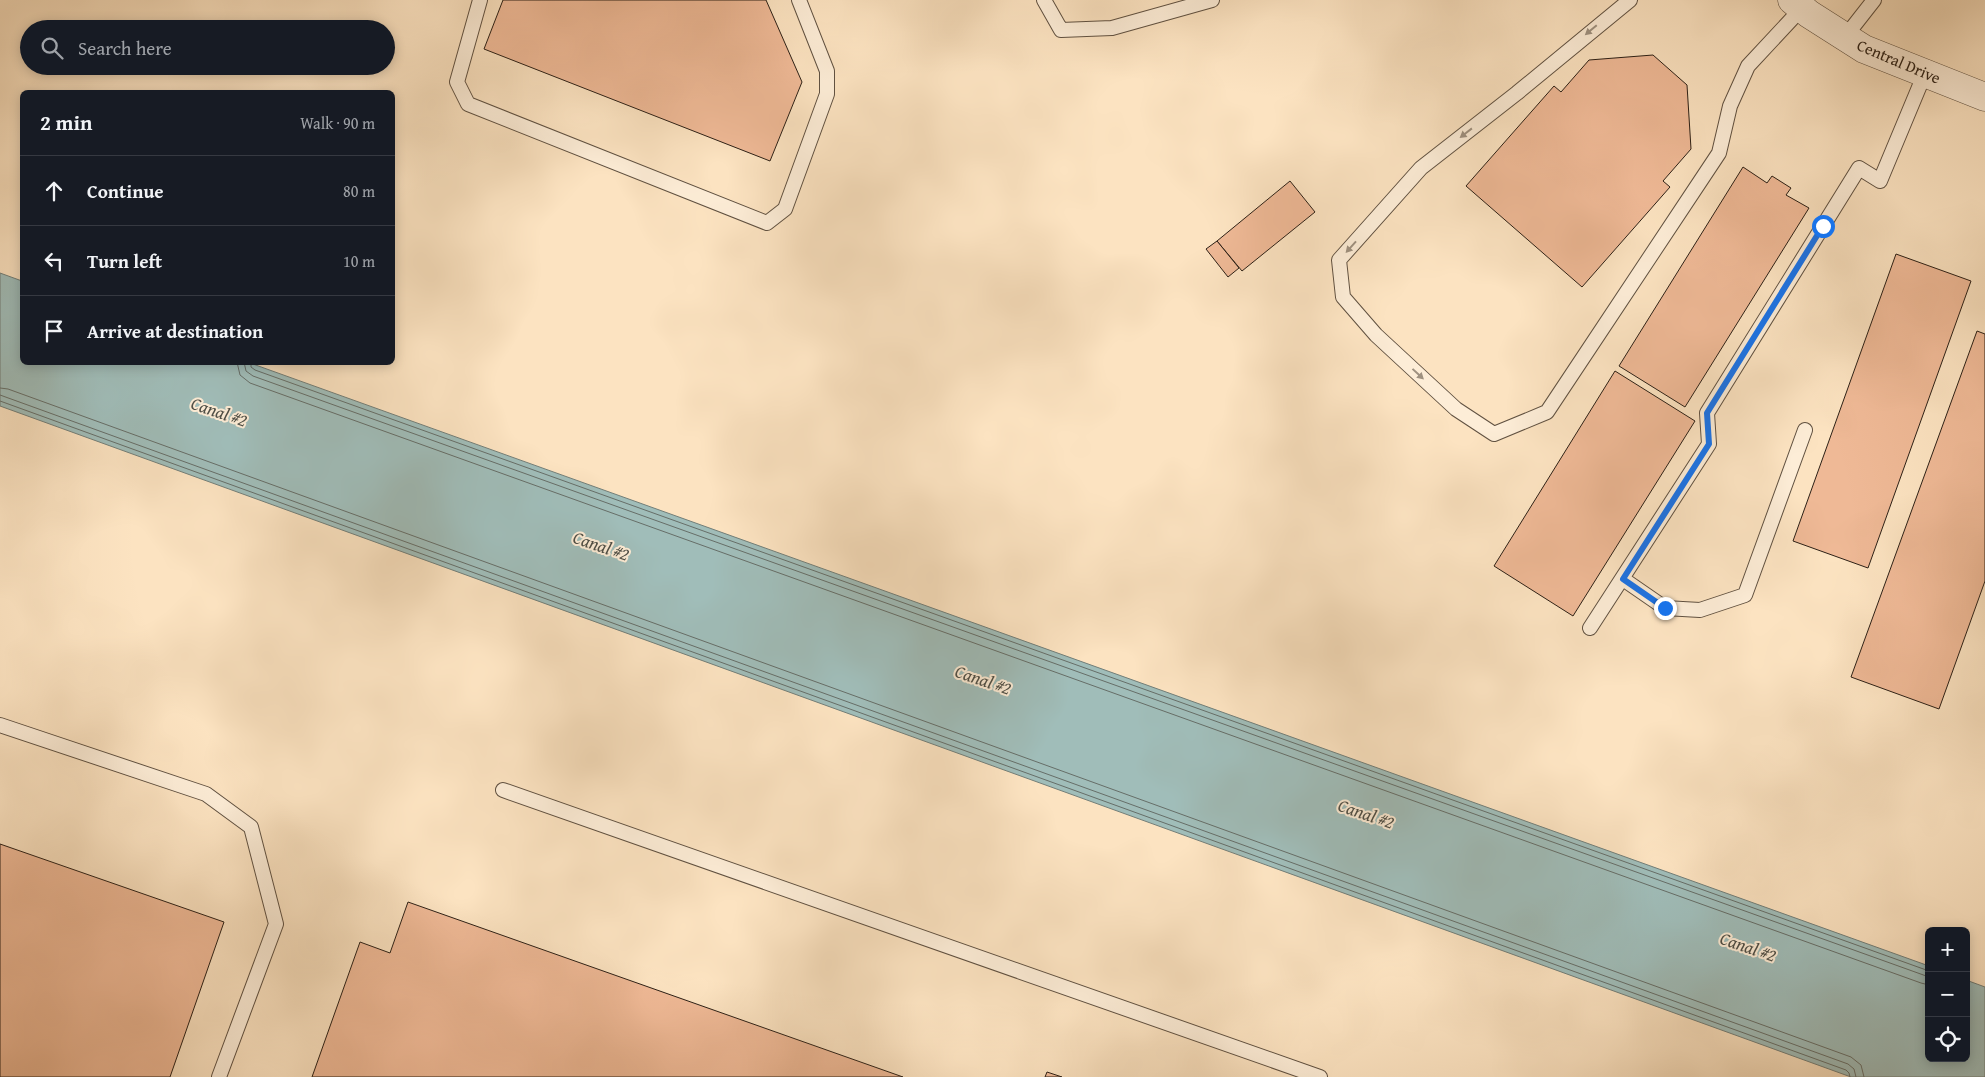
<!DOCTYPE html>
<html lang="en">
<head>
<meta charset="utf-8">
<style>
  :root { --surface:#171b24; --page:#20242c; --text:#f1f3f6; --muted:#9ea1a6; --line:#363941 }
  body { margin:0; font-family:"Gentium Book Plus",serif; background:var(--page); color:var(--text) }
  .controls { position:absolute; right:15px; bottom:15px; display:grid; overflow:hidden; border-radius:8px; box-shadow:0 2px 12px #0003 }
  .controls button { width:45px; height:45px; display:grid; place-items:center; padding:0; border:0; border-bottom:1px solid var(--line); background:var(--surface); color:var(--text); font:25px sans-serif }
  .stop { position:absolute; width:15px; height:15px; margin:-11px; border:4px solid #1a73e8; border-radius:50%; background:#fff }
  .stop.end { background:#1a73e8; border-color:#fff; box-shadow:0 1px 5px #0008 }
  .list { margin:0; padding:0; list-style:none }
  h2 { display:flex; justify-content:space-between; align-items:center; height:65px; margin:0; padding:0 20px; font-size:21px }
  h2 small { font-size:16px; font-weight:400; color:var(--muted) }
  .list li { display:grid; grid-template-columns:32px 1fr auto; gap:15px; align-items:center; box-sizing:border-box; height:70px; padding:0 20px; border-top:1px solid var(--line) }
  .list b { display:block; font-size:19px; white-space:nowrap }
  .list em { font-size:16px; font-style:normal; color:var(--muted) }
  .icon { flex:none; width:28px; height:28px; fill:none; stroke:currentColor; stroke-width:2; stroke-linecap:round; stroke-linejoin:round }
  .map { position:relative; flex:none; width:1985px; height:1077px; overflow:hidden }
  .search { position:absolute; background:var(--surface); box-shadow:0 2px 12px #0003; left:20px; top:20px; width:375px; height:55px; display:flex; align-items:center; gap:12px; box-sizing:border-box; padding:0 18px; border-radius:28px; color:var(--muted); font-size:19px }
  .panel { position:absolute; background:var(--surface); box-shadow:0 2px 12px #0003; left:20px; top:90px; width:375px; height:275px; border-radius:8px }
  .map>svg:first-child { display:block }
  .water { fill:#a0bdb9; stroke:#727e78 }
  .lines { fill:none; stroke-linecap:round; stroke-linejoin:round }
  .shore { stroke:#666e68; stroke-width:1 }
  .building { fill:#efb996; stroke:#2c2016 }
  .service-casing { stroke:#605141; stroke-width:16 }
  .tertiary-casing { stroke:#605141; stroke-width:29 }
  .service { stroke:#fdedd7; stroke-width:14 }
  .tertiary { stroke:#fdedd7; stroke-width:28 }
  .oneway { fill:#9f9180 }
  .route { stroke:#1a73e8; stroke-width:6 }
  .labels { text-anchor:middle; stroke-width:4; stroke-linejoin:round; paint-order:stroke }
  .street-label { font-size:16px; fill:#2c2016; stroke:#fdedd7 }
  .water-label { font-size:18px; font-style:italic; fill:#4f4f47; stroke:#fdedd7 }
</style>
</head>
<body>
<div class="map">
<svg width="1985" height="1077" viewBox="0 0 1985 1077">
  <rect width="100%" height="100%" fill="#fce3c1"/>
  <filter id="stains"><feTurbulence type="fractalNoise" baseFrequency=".004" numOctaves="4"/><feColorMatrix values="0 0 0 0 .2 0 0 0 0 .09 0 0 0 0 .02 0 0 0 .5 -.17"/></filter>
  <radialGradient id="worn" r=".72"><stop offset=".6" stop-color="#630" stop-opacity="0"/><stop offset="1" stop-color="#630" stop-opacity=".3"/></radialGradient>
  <path class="water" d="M0,273L22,281V362L250,363L1929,966V1058H1966V980L1985,987V1077H1851L0,406Z"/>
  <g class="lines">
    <g class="shore">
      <path d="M237,362L240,375L250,383L1921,983L1929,985"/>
      <path d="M244,362L246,371L253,376L1929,977"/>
      <path d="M251,362V367L255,370L1929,971"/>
      <path d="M0,388L8,389L1851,1057L1861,1065L1864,1077"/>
      <path d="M0,395L1848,1064L1854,1069L1856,1077"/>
      <path d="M0,401L1846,1070L1849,1073L1850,1077"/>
    </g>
  </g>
  <g class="building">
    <path d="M503,0H766L802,82L770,161L484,49Z"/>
    <path d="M1653,55L1687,85L1691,149L1663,181L1670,187L1582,287L1466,186L1554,86L1561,92L1589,60Z"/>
    <path d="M1743,167L1767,183L1772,176L1791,188L1786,195L1809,208L1685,407L1619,366Z"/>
    <path d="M1290,181L1315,212L1242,271L1217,241Z"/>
    <path d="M1217,241L1239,268L1228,277L1206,249Z"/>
    <path d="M1896,254L1971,281L1868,568L1793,541Z"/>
    <path d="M1977,331L1985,334V581L1939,709L1851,677Z"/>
    <path d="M1615,371L1695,421L1573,616L1494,566Z"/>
    <path d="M0,844L224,922L170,1077H0Z"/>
    <path d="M408,902L903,1077H312L360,942L390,953Z"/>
    <path d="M1047,1072L1062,1077H1045Z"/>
  </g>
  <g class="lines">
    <defs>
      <g id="service">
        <path d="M480,0L457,82L468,104L767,223L785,209L827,94V71L799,0"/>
        <path d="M1044,0L1061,30L1112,28L1212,0"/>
        <path d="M1630,0L1517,93L1421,168L1339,260L1343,297L1376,335L1456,409L1494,434L1547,412L1719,153L1730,106L1748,66L1802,8"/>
        <path d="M1845,37L1874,0"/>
        <path d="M1623,579L1665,608L1700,610L1745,595L1805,430"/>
        <path d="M1590,628L1709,444L1707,413L1859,168L1880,181L1925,73"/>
        <path d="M0,725L206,794L251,827L276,924L219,1077"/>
        <path d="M503,790L1320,1077"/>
      </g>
      <path id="tertiary" d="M1792,0L1809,14L1864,49L1985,97"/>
    </defs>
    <use href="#service" class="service-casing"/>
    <use href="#tertiary" class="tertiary-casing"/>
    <use href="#service" class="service"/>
    <use href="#tertiary" class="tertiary"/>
  </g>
  <defs><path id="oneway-solid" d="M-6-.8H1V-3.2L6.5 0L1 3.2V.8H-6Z" transform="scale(1.25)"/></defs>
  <g class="oneway">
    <use href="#oneway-solid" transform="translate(1591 30) rotate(140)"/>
    <use href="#oneway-solid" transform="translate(1466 133) rotate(142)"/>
    <use href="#oneway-solid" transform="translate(1351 247) rotate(132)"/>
    <use href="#oneway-solid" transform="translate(1418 374) rotate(43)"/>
  </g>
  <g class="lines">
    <path class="route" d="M1665,608L1623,579L1709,444L1707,413L1823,226"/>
  </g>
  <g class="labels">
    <g class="street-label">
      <text transform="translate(1899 61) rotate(23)" y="6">Central Drive</text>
    </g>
    <g class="water-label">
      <text transform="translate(219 412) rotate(19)" y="6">Canal #2</text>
      <text transform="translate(601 546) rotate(19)" y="6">Canal #2</text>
      <text transform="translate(983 680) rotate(19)" y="6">Canal #2</text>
      <text transform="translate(1366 814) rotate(19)" y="6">Canal #2</text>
      <text transform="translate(1748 947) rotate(19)" y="6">Canal #2</text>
    </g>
  </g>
  <rect width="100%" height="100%" filter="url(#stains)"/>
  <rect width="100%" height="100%" fill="url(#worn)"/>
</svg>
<div class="controls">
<button>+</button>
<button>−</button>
<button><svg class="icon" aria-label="locate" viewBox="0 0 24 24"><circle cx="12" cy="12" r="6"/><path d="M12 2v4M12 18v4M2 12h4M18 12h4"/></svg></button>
</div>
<div class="stop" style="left:1823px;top:226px"></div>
<div class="stop end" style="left:1665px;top:608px"></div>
<div class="search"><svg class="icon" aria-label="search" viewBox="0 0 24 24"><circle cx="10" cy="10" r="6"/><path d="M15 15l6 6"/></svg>Search here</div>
<section class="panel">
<h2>2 min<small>Walk · 90 m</small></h2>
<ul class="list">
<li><svg class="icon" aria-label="ahead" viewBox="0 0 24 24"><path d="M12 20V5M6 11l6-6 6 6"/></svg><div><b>Continue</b></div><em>80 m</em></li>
<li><svg class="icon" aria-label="left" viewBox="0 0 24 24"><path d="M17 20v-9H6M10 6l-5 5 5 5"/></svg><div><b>Turn left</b></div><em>10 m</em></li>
<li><svg class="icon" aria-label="arrive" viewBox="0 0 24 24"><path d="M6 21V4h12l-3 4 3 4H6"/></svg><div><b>Arrive at destination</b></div></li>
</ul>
</section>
</div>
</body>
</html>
